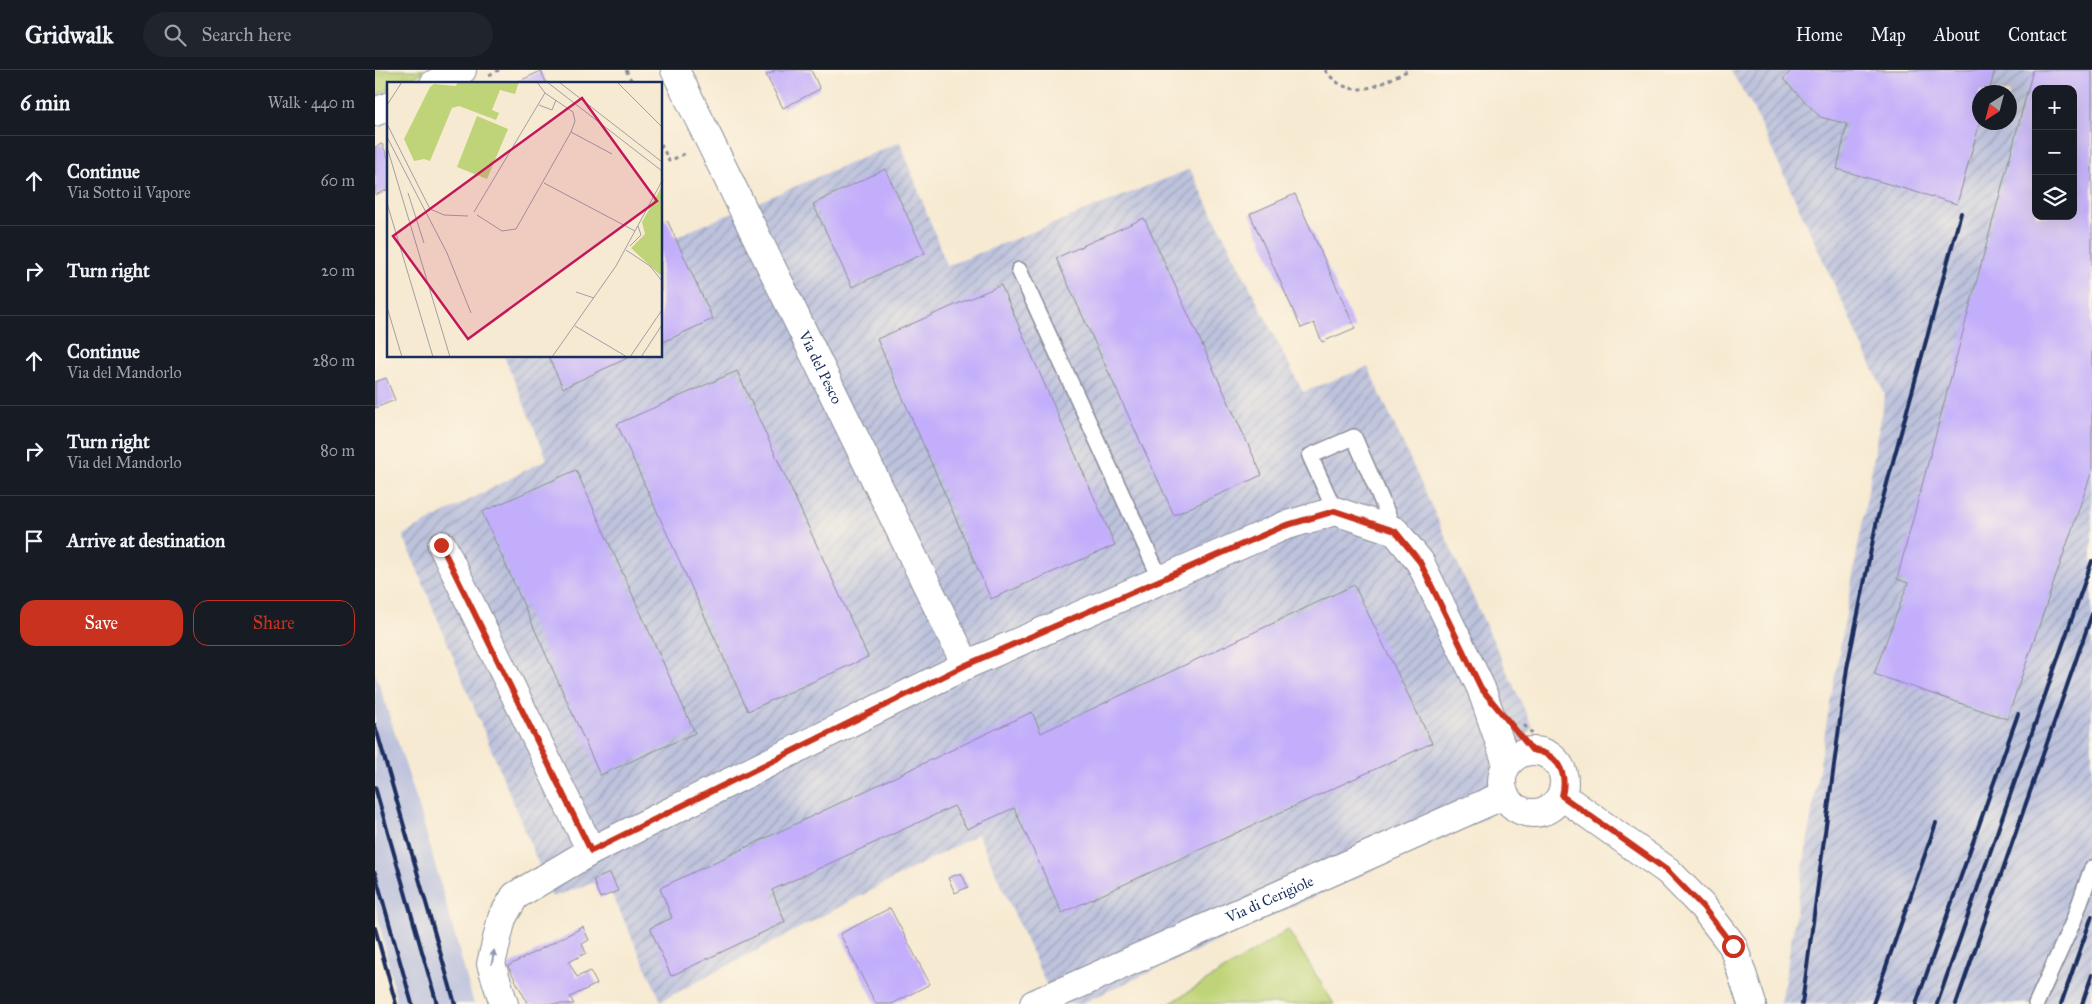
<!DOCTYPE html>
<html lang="en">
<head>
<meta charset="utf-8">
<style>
  :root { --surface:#171b24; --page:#20242c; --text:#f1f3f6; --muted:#9ea1a6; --line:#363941; --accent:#c8321e }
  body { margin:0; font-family:"IM FELL Great Primer",serif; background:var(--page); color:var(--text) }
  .controls { position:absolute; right:15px; top:15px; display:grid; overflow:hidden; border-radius:10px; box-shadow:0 5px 20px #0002 }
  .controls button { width:45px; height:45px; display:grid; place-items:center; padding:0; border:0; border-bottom:1px solid var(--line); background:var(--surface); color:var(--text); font:25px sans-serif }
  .compass { position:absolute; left:1597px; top:15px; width:45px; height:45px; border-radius:50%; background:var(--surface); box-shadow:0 5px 20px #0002; rotate:216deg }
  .stop { position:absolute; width:15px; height:15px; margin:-11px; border:4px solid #c8321e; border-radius:50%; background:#fff }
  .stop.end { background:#c8321e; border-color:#fff; box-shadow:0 1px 5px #0008 }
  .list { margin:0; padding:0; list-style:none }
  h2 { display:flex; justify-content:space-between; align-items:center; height:65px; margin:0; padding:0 20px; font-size:21px }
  h2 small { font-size:16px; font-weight:400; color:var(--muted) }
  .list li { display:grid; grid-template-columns:32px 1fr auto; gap:15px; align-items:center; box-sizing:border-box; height:90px; padding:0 20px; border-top:1px solid var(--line) }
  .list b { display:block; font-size:19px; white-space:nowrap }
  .list p { margin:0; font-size:16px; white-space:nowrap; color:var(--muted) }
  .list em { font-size:16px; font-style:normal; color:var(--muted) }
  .actions { display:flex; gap:10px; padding:15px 20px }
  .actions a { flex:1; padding:11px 0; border:1px solid var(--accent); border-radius:15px; text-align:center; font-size:18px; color:var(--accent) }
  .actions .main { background:var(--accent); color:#fff }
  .icon { flex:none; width:28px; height:28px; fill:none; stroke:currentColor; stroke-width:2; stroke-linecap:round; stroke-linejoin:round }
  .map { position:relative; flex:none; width:1717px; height:934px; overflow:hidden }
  header { display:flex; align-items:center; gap:30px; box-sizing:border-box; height:70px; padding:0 25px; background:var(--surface); border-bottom:1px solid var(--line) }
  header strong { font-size:24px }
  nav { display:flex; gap:28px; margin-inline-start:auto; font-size:18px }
  .search { width:350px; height:45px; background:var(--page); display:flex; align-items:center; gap:12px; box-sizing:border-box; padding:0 18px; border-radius:28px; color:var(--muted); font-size:19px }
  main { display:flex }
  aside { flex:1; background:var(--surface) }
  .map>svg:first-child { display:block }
  .industrial { fill:url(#industrial-furrows); fill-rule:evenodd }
  .railway { fill:#bec3dd }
  .park { fill:url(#park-crowns); stroke:#6d826b }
  .pitch { fill:#bfd478; stroke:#6d826b }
  .building { fill:#c2aefb; fill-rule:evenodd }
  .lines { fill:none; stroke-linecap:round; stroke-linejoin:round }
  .service-casing { stroke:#898c98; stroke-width:18 }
  .minor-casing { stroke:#898c98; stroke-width:30 }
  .path { stroke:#898c98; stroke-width:3; stroke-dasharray:4 4; stroke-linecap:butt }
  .service { stroke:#fff; stroke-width:15 }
  .minor { stroke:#fff; stroke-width:28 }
  .rail { stroke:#1b2f5e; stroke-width:4 }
  .oneway { fill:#8d97ae }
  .route { stroke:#c8321e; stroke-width:6 }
  .labels { text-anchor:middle; stroke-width:5; stroke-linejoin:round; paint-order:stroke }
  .street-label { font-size:15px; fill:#1b2f5e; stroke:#fcf5e5 }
  .inset-road { fill:none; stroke:#9f9fa4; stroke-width:1 }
  .view { fill:#c2185b; fill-opacity:0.15; stroke:#c2185b; stroke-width:2.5 }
  .inset-edge { fill:none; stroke:#1b2f5e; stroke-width:2.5 }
</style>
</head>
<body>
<header>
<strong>Gridwalk</strong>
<div class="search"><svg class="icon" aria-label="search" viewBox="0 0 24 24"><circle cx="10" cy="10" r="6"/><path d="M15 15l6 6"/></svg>Search here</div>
<nav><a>Home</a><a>Map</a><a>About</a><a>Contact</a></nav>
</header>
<main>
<aside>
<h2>6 min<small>Walk · 440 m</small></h2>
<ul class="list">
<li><svg class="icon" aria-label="ahead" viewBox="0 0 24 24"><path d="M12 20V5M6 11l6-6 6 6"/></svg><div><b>Continue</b><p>Via Sotto il Vapore</p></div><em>60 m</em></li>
<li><svg class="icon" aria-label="right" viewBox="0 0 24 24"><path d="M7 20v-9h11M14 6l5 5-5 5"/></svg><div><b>Turn right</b></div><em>20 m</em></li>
<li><svg class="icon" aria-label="ahead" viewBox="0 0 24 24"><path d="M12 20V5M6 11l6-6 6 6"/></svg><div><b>Continue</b><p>Via del Mandorlo</p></div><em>280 m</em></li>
<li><svg class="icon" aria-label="right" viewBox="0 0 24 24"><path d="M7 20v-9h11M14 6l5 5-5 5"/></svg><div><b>Turn right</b><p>Via del Mandorlo</p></div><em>80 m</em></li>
<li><svg class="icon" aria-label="arrive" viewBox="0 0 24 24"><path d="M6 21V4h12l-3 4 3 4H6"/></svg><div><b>Arrive at destination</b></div></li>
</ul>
<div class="actions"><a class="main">Save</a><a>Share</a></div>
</aside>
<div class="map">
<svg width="1717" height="934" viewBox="0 0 1717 934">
  <defs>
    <pattern id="industrial-furrows" width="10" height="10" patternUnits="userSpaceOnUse" patternTransform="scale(1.25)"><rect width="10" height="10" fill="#bec3dd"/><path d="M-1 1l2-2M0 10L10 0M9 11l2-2" fill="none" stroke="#9a9fb6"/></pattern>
    <pattern id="park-crowns" width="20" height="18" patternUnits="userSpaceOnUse" patternTransform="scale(1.25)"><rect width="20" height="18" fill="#bfd478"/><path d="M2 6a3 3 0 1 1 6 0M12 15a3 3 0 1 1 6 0" fill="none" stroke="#a4b66a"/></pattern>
  </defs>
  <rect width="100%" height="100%" fill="#fcf5e5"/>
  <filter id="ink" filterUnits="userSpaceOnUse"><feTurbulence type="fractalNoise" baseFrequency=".02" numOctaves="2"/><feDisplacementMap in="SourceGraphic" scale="10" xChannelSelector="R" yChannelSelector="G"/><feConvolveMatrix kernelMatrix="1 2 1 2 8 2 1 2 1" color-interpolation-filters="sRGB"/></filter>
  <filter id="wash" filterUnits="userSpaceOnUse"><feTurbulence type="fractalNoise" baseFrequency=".0096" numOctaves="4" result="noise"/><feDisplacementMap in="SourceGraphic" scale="20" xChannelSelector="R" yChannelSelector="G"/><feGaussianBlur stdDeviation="1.12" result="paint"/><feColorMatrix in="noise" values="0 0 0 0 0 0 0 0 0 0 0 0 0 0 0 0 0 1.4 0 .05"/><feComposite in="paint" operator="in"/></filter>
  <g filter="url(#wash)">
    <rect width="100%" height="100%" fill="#f7ead2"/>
    <g class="industrial">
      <path d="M1355,0H1717V934H1406L1451,656L1510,325L1376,34ZM1661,19H1698V146H1661ZM1604,22H1634V52H1604Z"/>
      <path d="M525,72L572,196L815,99L928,322L993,297L1157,656L1111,748L705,934H680L603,764L286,931L230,809L177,827L28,465L172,389L129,286H286V173Z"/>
    </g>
    <path class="railway" d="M0,602L43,734L99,934H22L0,833Z"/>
    <path class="park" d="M0,0H53L24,14H14V19L0,26Z"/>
    <path class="pitch" d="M913,860L959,934H794Z"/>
    <g id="blocks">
      <g class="building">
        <path d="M398,0H436L445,19L408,38L391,5L399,2Z"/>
        <path d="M1417,0H1620L1614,22H1604L1605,52L1582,134L1462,99L1472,54L1445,47L1408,9Z"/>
        <path d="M1658,0H1717V401L1632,649L1499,604L1533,513L1522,509ZM1661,19H1698V146H1661Z"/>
        <path d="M166,1L172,14H138Z"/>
        <path d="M7,74L14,89V119L0,125V77Z"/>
        <path d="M510,99L550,183L477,217L438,134Z"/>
        <path d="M920,124L980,258L947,272L939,253L926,258L875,144Z"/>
        <path d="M769,148L887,405L799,445L681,188Z"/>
        <path d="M292,150L338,249L286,273V153Z"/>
        <path d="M626,215L740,475L616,529L502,269Z"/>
        <path d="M173,286H257L188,318Z"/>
        <path d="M362,301L493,587L373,641L242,354Z"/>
        <path d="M11,308L20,330L0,338V312Z"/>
        <path d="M201,400L320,663L225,705L107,442Z"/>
        <path d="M979,515L1057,673L687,843L639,738L592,759L579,736L397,820L410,852L296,906L275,858L297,848L285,818L657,642L666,663Z"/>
        <path d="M235,803L243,821L225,828L218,810Z"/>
        <path d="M586,803L593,817L580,823L573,808Z"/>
        <path d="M515,838L555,914L517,934H501L465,864Z"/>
        <path d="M208,857L214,870L207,874L211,883L194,892L202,907L215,901L222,914L195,927L199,934H153L133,896Z"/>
      </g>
    </g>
  </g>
  <g filter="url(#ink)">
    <use href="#blocks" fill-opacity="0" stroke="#898c98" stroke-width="1"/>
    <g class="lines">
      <defs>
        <g id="service">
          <path d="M644,200L786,510"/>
          <path d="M960,441L935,386L979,367L1020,461"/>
          <path d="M1661,934L1698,852L1717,798"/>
        </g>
        <g id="minor">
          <path id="s1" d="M300,0L591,595"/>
          <path d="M59,14L87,0"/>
          <path d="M0,42L14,36"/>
          <path d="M67,475L216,781"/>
          <circle cx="1158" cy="712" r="31"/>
          <path d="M1187,726L1293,801L1328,837L1358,876L1377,934"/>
          <path d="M129,934L116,894L127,848L140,826L216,781L591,595L909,456L960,441L1020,461L1045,492L1106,618L1132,694"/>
          <path id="s2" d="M659,934L1129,725"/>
        </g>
      </defs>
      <use href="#service" class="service-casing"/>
      <use href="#minor" class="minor-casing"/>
      <g class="path">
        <path d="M251,0L258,14"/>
        <path d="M950,0C976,34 1003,15 1034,0"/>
        <path d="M114,5L124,0"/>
        <path d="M286,74L294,91L311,83"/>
        <path d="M1149,655L1163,669L1185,682L1192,699"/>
      </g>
      <use href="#service" class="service"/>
      <use href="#minor" class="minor"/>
      <g class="rail">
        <path d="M0,655L80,934"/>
        <path d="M0,717L62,934"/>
        <path d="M0,803L37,934"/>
        <path d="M0,858L21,934"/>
        <path d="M1427,934L1472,598L1502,450L1586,143"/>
        <path d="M1498,934L1561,753"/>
        <path d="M1541,934L1643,644"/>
        <path d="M1562,934L1717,491"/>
        <path d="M1581,934L1717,544"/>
        <path d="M1686,934L1717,846"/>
        <path d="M1707,934L1717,905"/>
      </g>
    </g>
    <defs><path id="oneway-solid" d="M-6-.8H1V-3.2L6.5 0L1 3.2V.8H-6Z" transform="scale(1.25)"/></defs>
    <use class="oneway" href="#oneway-solid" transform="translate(118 887) rotate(-81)"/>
  </g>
  <g class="lines" filter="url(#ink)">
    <path class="route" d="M66,475L216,781L591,595L909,456L960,441L1020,461L1045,492L1106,618L1157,680C1182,683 1193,702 1187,726L1293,801L1328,837L1358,876"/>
  </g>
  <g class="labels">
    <g class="street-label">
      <text dy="5" stroke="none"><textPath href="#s1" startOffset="331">Via del Pesco</textPath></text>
      <text dy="5" stroke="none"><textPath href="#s2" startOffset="258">Via di Cerigiole</textPath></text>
    </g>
  </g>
  <g transform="translate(12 12)">
    <rect width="275" height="275" fill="#f7ead2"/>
    <path d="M71,0H132L128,12L113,8L105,28L112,31L109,38L72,24L65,26L43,79L37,77L27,79L17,57L43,5L47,2L69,4ZM275,104V189L273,193L244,166L258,152L255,140Z" fill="#bfd478"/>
    <path d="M90,34L121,47L100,97L70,85Z" fill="#bfd478"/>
    <path class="inset-road" d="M160,0L275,89M172,0L275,80M230,0L275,45M0,23L15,0M152,23L165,28L169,18M0,42L43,127L57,133L81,134M184,50L225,72M0,55L60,171L84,231M0,65L63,275M157,101L248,149M21,111L37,161M0,121L46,275M87,130L158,11M90,133L115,149L129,147L184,50L188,39L186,30L158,11L150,0M243,164L254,153L251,144M239,168L263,184L275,199M189,210L207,216M0,225L15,275M188,244L240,275M165,275L229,184L275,99M243,275L275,228M254,275L275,243"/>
    <path class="view" d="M195,16L270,119L81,257L6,154Z"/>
    <rect width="275" height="275" class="inset-edge"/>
  </g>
</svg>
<div class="controls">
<button>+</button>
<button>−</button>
<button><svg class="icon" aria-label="layers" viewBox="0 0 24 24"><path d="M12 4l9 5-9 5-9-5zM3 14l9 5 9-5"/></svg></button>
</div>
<svg class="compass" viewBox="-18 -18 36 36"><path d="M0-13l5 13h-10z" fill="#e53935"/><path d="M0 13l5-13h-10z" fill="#9ea1a6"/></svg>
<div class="stop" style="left:1358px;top:876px"></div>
<div class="stop end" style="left:66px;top:475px"></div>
</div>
</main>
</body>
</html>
